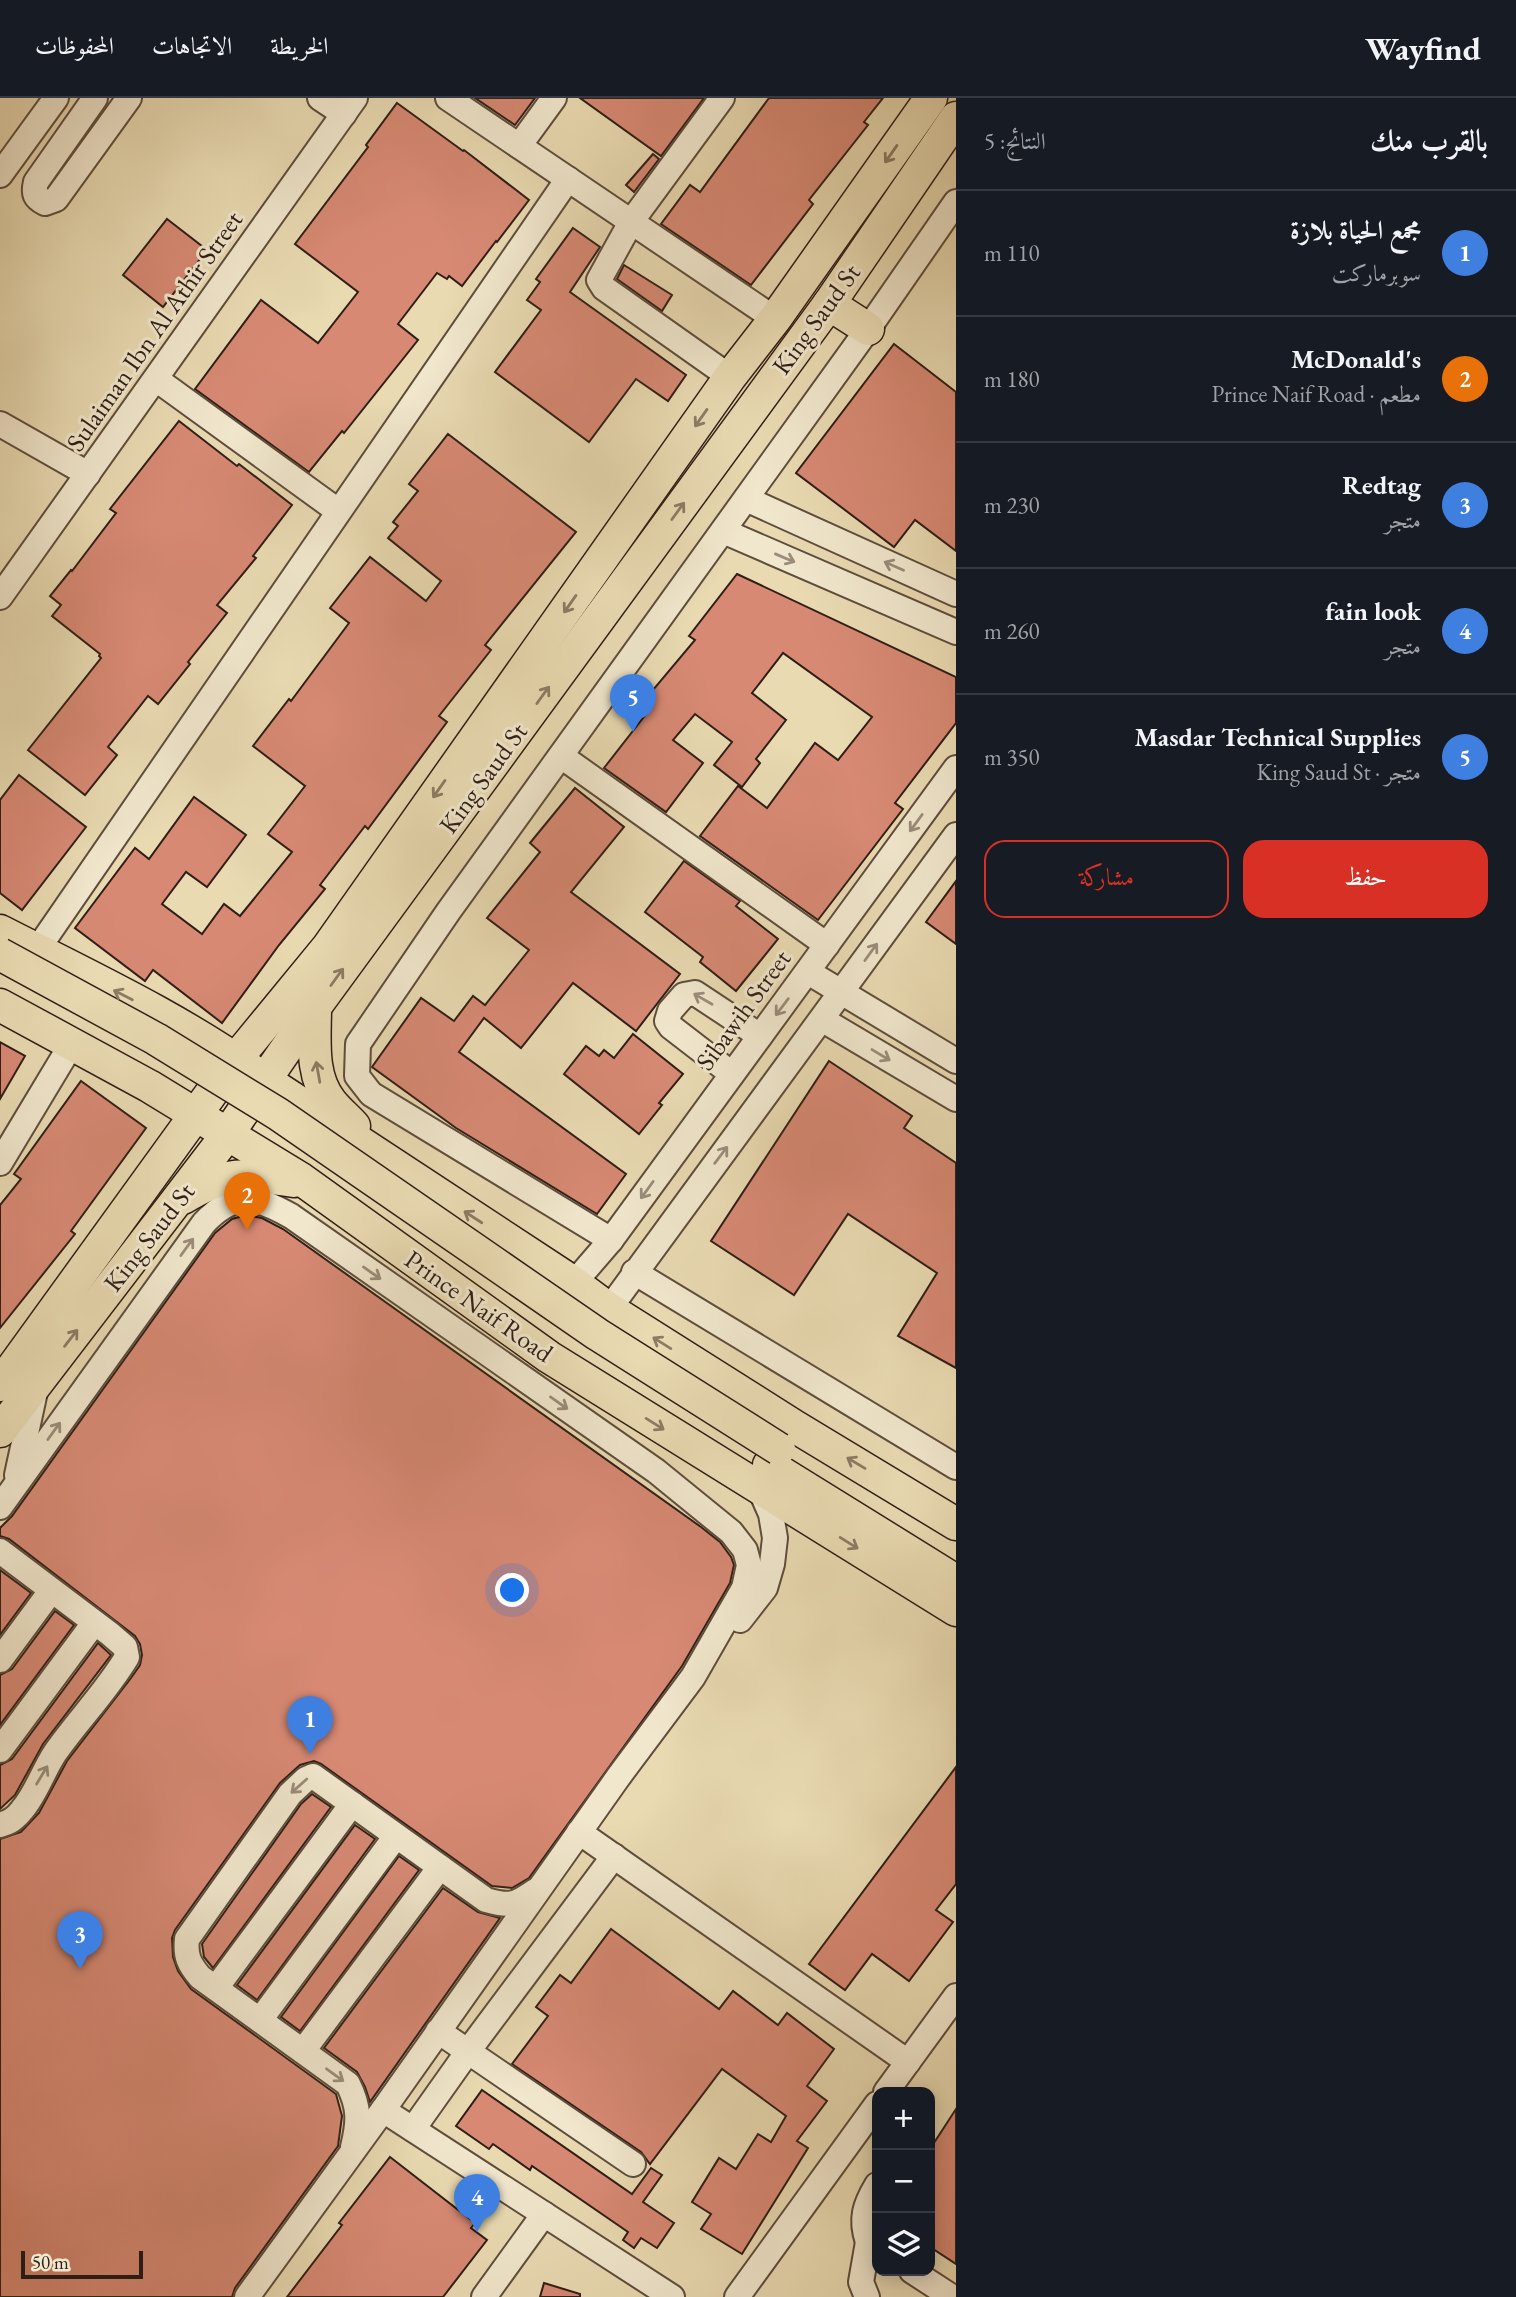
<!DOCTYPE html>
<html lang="ar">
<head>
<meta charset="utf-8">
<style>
  :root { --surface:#171b24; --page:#20242c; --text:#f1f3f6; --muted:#9ea1a6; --line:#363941; --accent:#d93025 }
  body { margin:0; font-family:"EB Garamond",Amiri,serif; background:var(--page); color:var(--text); direction:rtl }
  .controls { position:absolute; right:21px; bottom:21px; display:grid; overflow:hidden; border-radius:14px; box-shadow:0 4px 18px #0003 }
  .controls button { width:63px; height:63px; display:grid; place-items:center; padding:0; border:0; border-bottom:2px solid var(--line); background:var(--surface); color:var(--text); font:35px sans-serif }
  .scale { position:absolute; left:21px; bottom:18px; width:122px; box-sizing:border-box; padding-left:7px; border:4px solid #2f1e16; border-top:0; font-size:19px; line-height:24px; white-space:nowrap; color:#2f1e16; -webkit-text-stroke:5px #f1e7cd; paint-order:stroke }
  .you { position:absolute; left:513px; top:1493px; width:24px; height:24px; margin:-18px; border:5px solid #fff; border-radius:50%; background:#1a73e8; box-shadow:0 0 0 10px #1a73e833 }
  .badge { display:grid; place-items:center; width:46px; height:46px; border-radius:50%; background:var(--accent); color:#fff; font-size:23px; font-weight:700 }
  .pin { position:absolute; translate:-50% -58px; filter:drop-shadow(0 2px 4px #0008) }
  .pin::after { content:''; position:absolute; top:37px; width:24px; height:21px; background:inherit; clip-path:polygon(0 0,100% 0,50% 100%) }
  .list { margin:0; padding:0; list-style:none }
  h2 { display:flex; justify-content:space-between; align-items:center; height:91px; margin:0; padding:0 28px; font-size:30px }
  h2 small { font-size:23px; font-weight:400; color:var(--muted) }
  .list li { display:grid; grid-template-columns:46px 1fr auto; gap:21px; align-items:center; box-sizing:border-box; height:126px; padding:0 28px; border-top:2px solid var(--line) }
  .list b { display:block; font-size:26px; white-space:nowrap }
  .list p { margin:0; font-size:23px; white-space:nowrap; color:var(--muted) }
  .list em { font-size:23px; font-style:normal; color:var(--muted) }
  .actions { display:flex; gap:14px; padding:21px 28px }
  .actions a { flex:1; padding:16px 0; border:2px solid var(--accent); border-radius:21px; text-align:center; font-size:24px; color:var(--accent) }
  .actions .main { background:var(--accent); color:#fff }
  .icon { flex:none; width:38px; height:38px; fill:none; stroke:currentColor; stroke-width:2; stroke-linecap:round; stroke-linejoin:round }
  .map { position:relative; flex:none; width:956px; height:2199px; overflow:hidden; direction:ltr }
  header { display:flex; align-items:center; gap:42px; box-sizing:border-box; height:98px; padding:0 35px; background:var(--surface); border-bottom:2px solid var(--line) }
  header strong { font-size:33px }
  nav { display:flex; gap:38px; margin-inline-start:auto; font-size:24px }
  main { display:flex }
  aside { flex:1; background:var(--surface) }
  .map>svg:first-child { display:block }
  .building { fill:#d78974; stroke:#2f1e16; stroke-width:2 }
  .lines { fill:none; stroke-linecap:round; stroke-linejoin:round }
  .minor-casing { stroke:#5e4d3d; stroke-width:28 }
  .major-casing { stroke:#2f1e16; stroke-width:35 }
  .minor { stroke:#f1e7cd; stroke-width:24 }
  .major { stroke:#e9dab2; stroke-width:32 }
  .major-bridge-casing { stroke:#2f1e16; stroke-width:35; stroke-linecap:butt }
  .major-bridge { stroke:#e9dab2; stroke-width:32 }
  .oneway { stroke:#8c7c64 }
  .oneway2 { stroke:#9a8d7b }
  .labels { text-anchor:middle; stroke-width:6; stroke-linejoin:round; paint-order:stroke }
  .street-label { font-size:26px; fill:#2f1e16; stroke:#f1e7cd }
</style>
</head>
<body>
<header>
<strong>Wayfind</strong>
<nav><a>الخريطة</a><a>الاتجاهات</a><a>المحفوظات</a></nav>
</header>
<main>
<aside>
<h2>بالقرب منك<small>النتائج: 5</small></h2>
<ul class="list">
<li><span class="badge" style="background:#3f7fe0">1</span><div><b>مجمع الحياة بلازة</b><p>سوبرماركت</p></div><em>110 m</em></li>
<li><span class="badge" style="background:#e8710a">2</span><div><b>McDonald's</b><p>مطعم · Prince Naif Road</p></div><em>180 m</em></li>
<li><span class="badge" style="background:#3f7fe0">3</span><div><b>Redtag</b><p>متجر</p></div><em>230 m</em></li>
<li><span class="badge" style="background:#3f7fe0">4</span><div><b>fain look</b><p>متجر</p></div><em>260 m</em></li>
<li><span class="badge" style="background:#3f7fe0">5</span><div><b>Masdar Technical Supplies</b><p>متجر · King Saud St</p></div><em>350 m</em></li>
</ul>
<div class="actions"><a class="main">حفظ</a><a>مشاركة</a></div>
</aside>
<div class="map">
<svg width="956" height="2199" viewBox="0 0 956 2199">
  <rect width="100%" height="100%" fill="#e9dab2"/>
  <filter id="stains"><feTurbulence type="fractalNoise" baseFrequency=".00286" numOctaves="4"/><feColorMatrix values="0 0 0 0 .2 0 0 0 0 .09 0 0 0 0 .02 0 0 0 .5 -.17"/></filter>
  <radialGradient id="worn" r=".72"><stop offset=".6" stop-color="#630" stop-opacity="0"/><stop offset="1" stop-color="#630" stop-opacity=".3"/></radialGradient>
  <g class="building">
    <path d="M475,0H535L515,27Z"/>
    <path d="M580,0H704L661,58Z"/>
    <path d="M769,0H883L864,24L868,27L809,102L813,106L751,187L661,126L690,87L700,94Z"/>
    <path d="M397,5L463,53L464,52L529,102L497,144L496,143L462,188L449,178L447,181L437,175L398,226L418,242L344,335L342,333L309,374L195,291L261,202L318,245L358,194L295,146L368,49L366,47Z"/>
    <path d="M653,56L659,61L634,94L626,87Z"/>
    <path d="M167,121L207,152L163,209L123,177Z"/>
    <path d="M573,130L600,149L570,194L686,277L668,303L636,281L589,344L495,274L541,212L527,202L540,184L536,181Z"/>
    <path d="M624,167L672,197L662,213L617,181Z"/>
    <path d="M894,246L956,294V453L915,422L894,449L796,375Z"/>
    <path d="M179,323L237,368L239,366L292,407L253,458L256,460L217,507L227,515L188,564L190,566L158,606L148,598L108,649L117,657L85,697L28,652L101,560L99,558L100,556L52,518L61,507L50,498L71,472L72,473L116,415L110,411Z"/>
    <path d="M448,336L576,434L485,547L491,552L439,618L447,624L368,731L365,728L320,787L325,791L279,847L222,925L153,872L145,883L75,830L135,750L149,761L194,699L246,737L207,789L186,774L162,806L202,836L224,806L240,818L292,754L268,736L305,688L253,648L289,601L291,603L349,525L330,510L370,459L426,503L441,483L388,440L398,428L393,424L418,393L409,386Z"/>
    <path d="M737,476L956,579V625L895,705L903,711L818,822L700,738L738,688L767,710L815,645L838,662L872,619L783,555L752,595L786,622L756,661L760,665L742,689L714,667L732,644L695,616L673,642L703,665L666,714L604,670L650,611L642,605L695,542L689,538Z"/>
    <path d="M19,677L86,729L22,812L0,795V702Z"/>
    <path d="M575,690L624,729L571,794L680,876L636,933L573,885L521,950L484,920L459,954L626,1076L597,1116L456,1030L372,969L421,900L454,923L473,898L485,907L529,852L487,820L540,754L530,745Z"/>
    <path d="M684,763L740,803L736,808L778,841L736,893L700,864L703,859L645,814Z"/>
    <path d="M956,783V846L926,824Z"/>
    <path d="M633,936L683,976L659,1005L662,1007L639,1036L564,976L586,948L599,958L604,952L614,960Z"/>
    <path d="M0,944L25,958L0,1001Z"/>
    <path d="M829,963L912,1018L904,1030L956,1065V1270L898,1238L937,1175L848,1116L794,1197L711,1143Z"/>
    <path d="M81,983L146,1030L71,1133L75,1136L0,1230V1107L21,1081L14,1076Z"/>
    <path d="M246,1117L262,1120L283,1131L701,1429L720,1444L731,1459L734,1467L730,1485L682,1568L529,1780L512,1790L492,1788L321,1666L314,1663L300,1667L280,1685L175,1832L172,1840L173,1859L178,1873L191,1891L336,1996L342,2018L338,2048L235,2190L232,2199H0V1741L21,1734L39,1715L67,1663L131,1580L140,1567L142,1557L140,1546L135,1538L9,1441L0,1438V1430L12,1418L215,1135L232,1121Z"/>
    <path d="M0,1472L31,1495L0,1537Z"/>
    <path d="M55,1513L74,1527L0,1627V1577L12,1571Z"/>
    <path d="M98,1545L111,1557L43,1646L15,1697L0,1711V1667L12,1661Z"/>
    <path d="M956,1669V1786L936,1812L953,1824L909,1883L872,1856L845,1892L809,1866Z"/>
    <path d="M312,1696L331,1709L213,1870L204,1859L202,1846L301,1706Z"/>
    <path d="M355,1727L375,1741L257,1902L237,1887Z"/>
    <path d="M399,1758L419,1772L300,1933L281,1919Z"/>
    <path d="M443,1790L478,1814L500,1820L370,2004L365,1989L357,1974L324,1950Z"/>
    <path d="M611,1831L719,1911L733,1893L778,1927L787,1915L834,1951L807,1988L827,2003L797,2043L808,2050L742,2156L701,2131L711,2116L692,2104L719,2060L736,2071L758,2036L771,2044L786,2018L722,1971L650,2066L641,2054L512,1966L548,1918L536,1909L560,1877L571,1885Z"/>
    <path d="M482,1992L632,2096L651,2070L662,2077L643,2104L674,2125L657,2150L641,2140L634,2150L623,2142L628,2134L532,2068L530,2072L493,2046L489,2051L456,2028Z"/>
    <path d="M956,2011V2166L930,2149V2051Z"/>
    <path d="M390,2059L475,2125L471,2130L487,2142L443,2199H287L342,2127L339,2125Z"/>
    <path d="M544,2185L580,2196V2199H540Z"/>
  </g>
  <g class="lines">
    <defs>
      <g id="minor">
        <path d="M95,0L36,84C33,96 35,100 45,105L56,101L129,0"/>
        <path d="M320,0L344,16"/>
        <path d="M448,0L775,221"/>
        <path d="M722,0L631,124L599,182L604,190L730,279"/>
        <path d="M519,48L554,0"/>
        <path d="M0,77L56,0"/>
        <path d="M156,281L338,413"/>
        <path d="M0,326L88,376"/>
        <path d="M746,401L956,496"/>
        <path d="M723,433L956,534"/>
        <path d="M0,499L355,0"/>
        <path d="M561,658L827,847"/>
        <path d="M37,852L568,81"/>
        <path d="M808,874L956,963"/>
        <path d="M823,922L956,1001"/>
        <path d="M732,976L671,929L667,923L670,913L684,897L695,895L760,938"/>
        <path d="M0,1065L71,947"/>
        <path d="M611,1142L371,996L357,978L358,946L448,814L868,231L956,104"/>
        <path d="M634,1174L956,1369"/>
        <path d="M574,1185L611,1142L956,670"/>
        <path d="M609,1211L956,737"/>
        <path d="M17,1377L36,1289"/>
        <path d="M0,1409L204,1125C234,1093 256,1098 291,1118L656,1373L731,1434L745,1452L749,1467L744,1490L693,1579L619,1678L383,2012L247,2199"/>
        <path d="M0,1453L110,1536L125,1549L127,1559C106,1594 78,1622 55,1655C43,1673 36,1696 22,1712C15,1721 10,1724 0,1727"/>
        <path d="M740,1522L765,1490L772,1466L775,1440L771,1416L760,1391"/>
        <path d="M0,1562L51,1493"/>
        <path d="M0,1652L94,1525"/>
        <path d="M579,1734L908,1964"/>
        <path d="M216,1890L352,1706"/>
        <path d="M260,1922L396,1738"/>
        <path d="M438,1933L633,2066"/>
        <path d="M303,1953L440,1769"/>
        <path d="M886,1994L956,1898"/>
        <path d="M383,2012L672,2199"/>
        <path d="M413,2031L469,1952L614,1758"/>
        <path d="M353,2049C359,2024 360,2010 348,1986L200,1879C189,1866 185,1858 187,1841L290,1696L306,1681L313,1678L486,1802C510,1809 515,1807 535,1793"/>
        <path d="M877,2087C865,2107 860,2121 868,2144L877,2150"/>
        <path d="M912,2173L952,2199"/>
        <path d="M484,2199L544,2116"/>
        <path d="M737,2199L877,2006"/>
        <path d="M867,2199L861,2184L868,2144"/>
      </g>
      <g id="major">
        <path d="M829,206L868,231"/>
        <path d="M0,833C90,879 183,922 265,982L574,1185L609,1211L794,1328L956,1426"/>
        <path d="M0,907L149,988L301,1081L549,1259L956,1512"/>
        <path d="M315,909C315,941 310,978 331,1004C338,1013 347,1020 354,1028"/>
        <path d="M183,1100C226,1073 246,1076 294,1083"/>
        <path d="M0,1287L236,961L328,849L730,279L775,221L931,0"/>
        <path d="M0,1333L227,1037L315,909L829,206L956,20"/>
        <path d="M769,1367L956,1483"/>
      </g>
    </defs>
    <use href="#minor" class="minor-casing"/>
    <use href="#major" class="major-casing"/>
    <use href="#minor" class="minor"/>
    <use href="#major" class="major"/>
    <defs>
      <path id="major-bridge" d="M0,856L156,941L278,1016L597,1236L779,1351"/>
    </defs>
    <use href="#major-bridge" class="major-bridge-casing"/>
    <use href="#major-bridge" class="major-bridge"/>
  </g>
  <defs><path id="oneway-shaft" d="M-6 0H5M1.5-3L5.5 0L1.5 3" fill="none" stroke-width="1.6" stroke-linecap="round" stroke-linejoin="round" transform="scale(1.75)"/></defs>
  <g class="oneway">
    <use href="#oneway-shaft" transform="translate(891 56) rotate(125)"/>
    <use href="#oneway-shaft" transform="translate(701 320) rotate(125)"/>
    <use href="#oneway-shaft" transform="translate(678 413) rotate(-54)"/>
    <use href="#oneway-shaft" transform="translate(570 506) rotate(125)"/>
    <use href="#oneway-shaft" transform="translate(543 597) rotate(-54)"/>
    <use href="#oneway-shaft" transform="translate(439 691) rotate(125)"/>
    <use href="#oneway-shaft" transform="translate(337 879) rotate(-54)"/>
    <use href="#oneway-shaft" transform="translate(123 897) rotate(-153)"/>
    <use href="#oneway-shaft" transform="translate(318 974) rotate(-100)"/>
    <use href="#oneway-shaft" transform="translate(473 1119) rotate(-147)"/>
    <use href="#oneway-shaft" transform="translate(71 1240) rotate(-52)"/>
    <use href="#oneway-shaft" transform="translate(662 1245) rotate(-148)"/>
    <use href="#oneway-shaft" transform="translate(655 1326) rotate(32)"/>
    <use href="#oneway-shaft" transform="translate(856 1365) rotate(-149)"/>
    <use href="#oneway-shaft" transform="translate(849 1445) rotate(32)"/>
  </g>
  <g class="oneway2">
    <use href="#oneway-shaft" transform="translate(785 460) rotate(23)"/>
    <use href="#oneway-shaft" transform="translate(894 468) rotate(-156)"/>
    <use href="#oneway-shaft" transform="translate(916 725) rotate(126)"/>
    <use href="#oneway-shaft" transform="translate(871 854) rotate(-54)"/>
    <use href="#oneway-shaft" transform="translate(703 901) rotate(-150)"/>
    <use href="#oneway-shaft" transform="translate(782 909) rotate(127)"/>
    <use href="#oneway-shaft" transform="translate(881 957) rotate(31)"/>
    <use href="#oneway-shaft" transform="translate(721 1057) rotate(-53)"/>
    <use href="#oneway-shaft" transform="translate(647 1092) rotate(126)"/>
    <use href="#oneway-shaft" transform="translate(187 1149) rotate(-54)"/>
    <use href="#oneway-shaft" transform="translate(372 1175) rotate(35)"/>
    <use href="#oneway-shaft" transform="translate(559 1305) rotate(35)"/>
    <use href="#oneway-shaft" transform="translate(54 1333) rotate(-54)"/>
    <use href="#oneway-shaft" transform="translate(42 1677) rotate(-59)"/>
    <use href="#oneway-shaft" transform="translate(299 1688) rotate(138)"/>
    <use href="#oneway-shaft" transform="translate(335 1977) rotate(36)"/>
  </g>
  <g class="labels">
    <g class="street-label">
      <text transform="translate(816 221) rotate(-54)" y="9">King Saud St</text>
      <text transform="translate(154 233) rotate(-55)" y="9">Sulaiman Ibn Al Athir Street</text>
      <text transform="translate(483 680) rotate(-54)" y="9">King Saud St</text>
      <text transform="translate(743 912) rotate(-54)" y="9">Sibawih Street</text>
      <text transform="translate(149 1139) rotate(-52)" y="9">King Saud St</text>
      <text transform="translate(479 1208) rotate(35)" y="9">Prince Naif Road</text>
    </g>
  </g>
  <rect width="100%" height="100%" filter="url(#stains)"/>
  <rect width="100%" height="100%" fill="url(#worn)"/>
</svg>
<div class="controls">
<button>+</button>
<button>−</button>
<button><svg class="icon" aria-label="layers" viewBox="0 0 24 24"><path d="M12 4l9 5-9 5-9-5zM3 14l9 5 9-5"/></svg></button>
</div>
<div class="scale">50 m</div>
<div class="you"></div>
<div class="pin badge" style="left:310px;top:1656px;background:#3f7fe0">1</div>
<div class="pin badge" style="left:247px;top:1132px;background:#e8710a">2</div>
<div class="pin badge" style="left:80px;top:1871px;background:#3f7fe0">3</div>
<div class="pin badge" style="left:477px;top:2134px;background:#3f7fe0">4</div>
<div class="pin badge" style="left:633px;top:634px;background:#3f7fe0">5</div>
</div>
</main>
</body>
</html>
